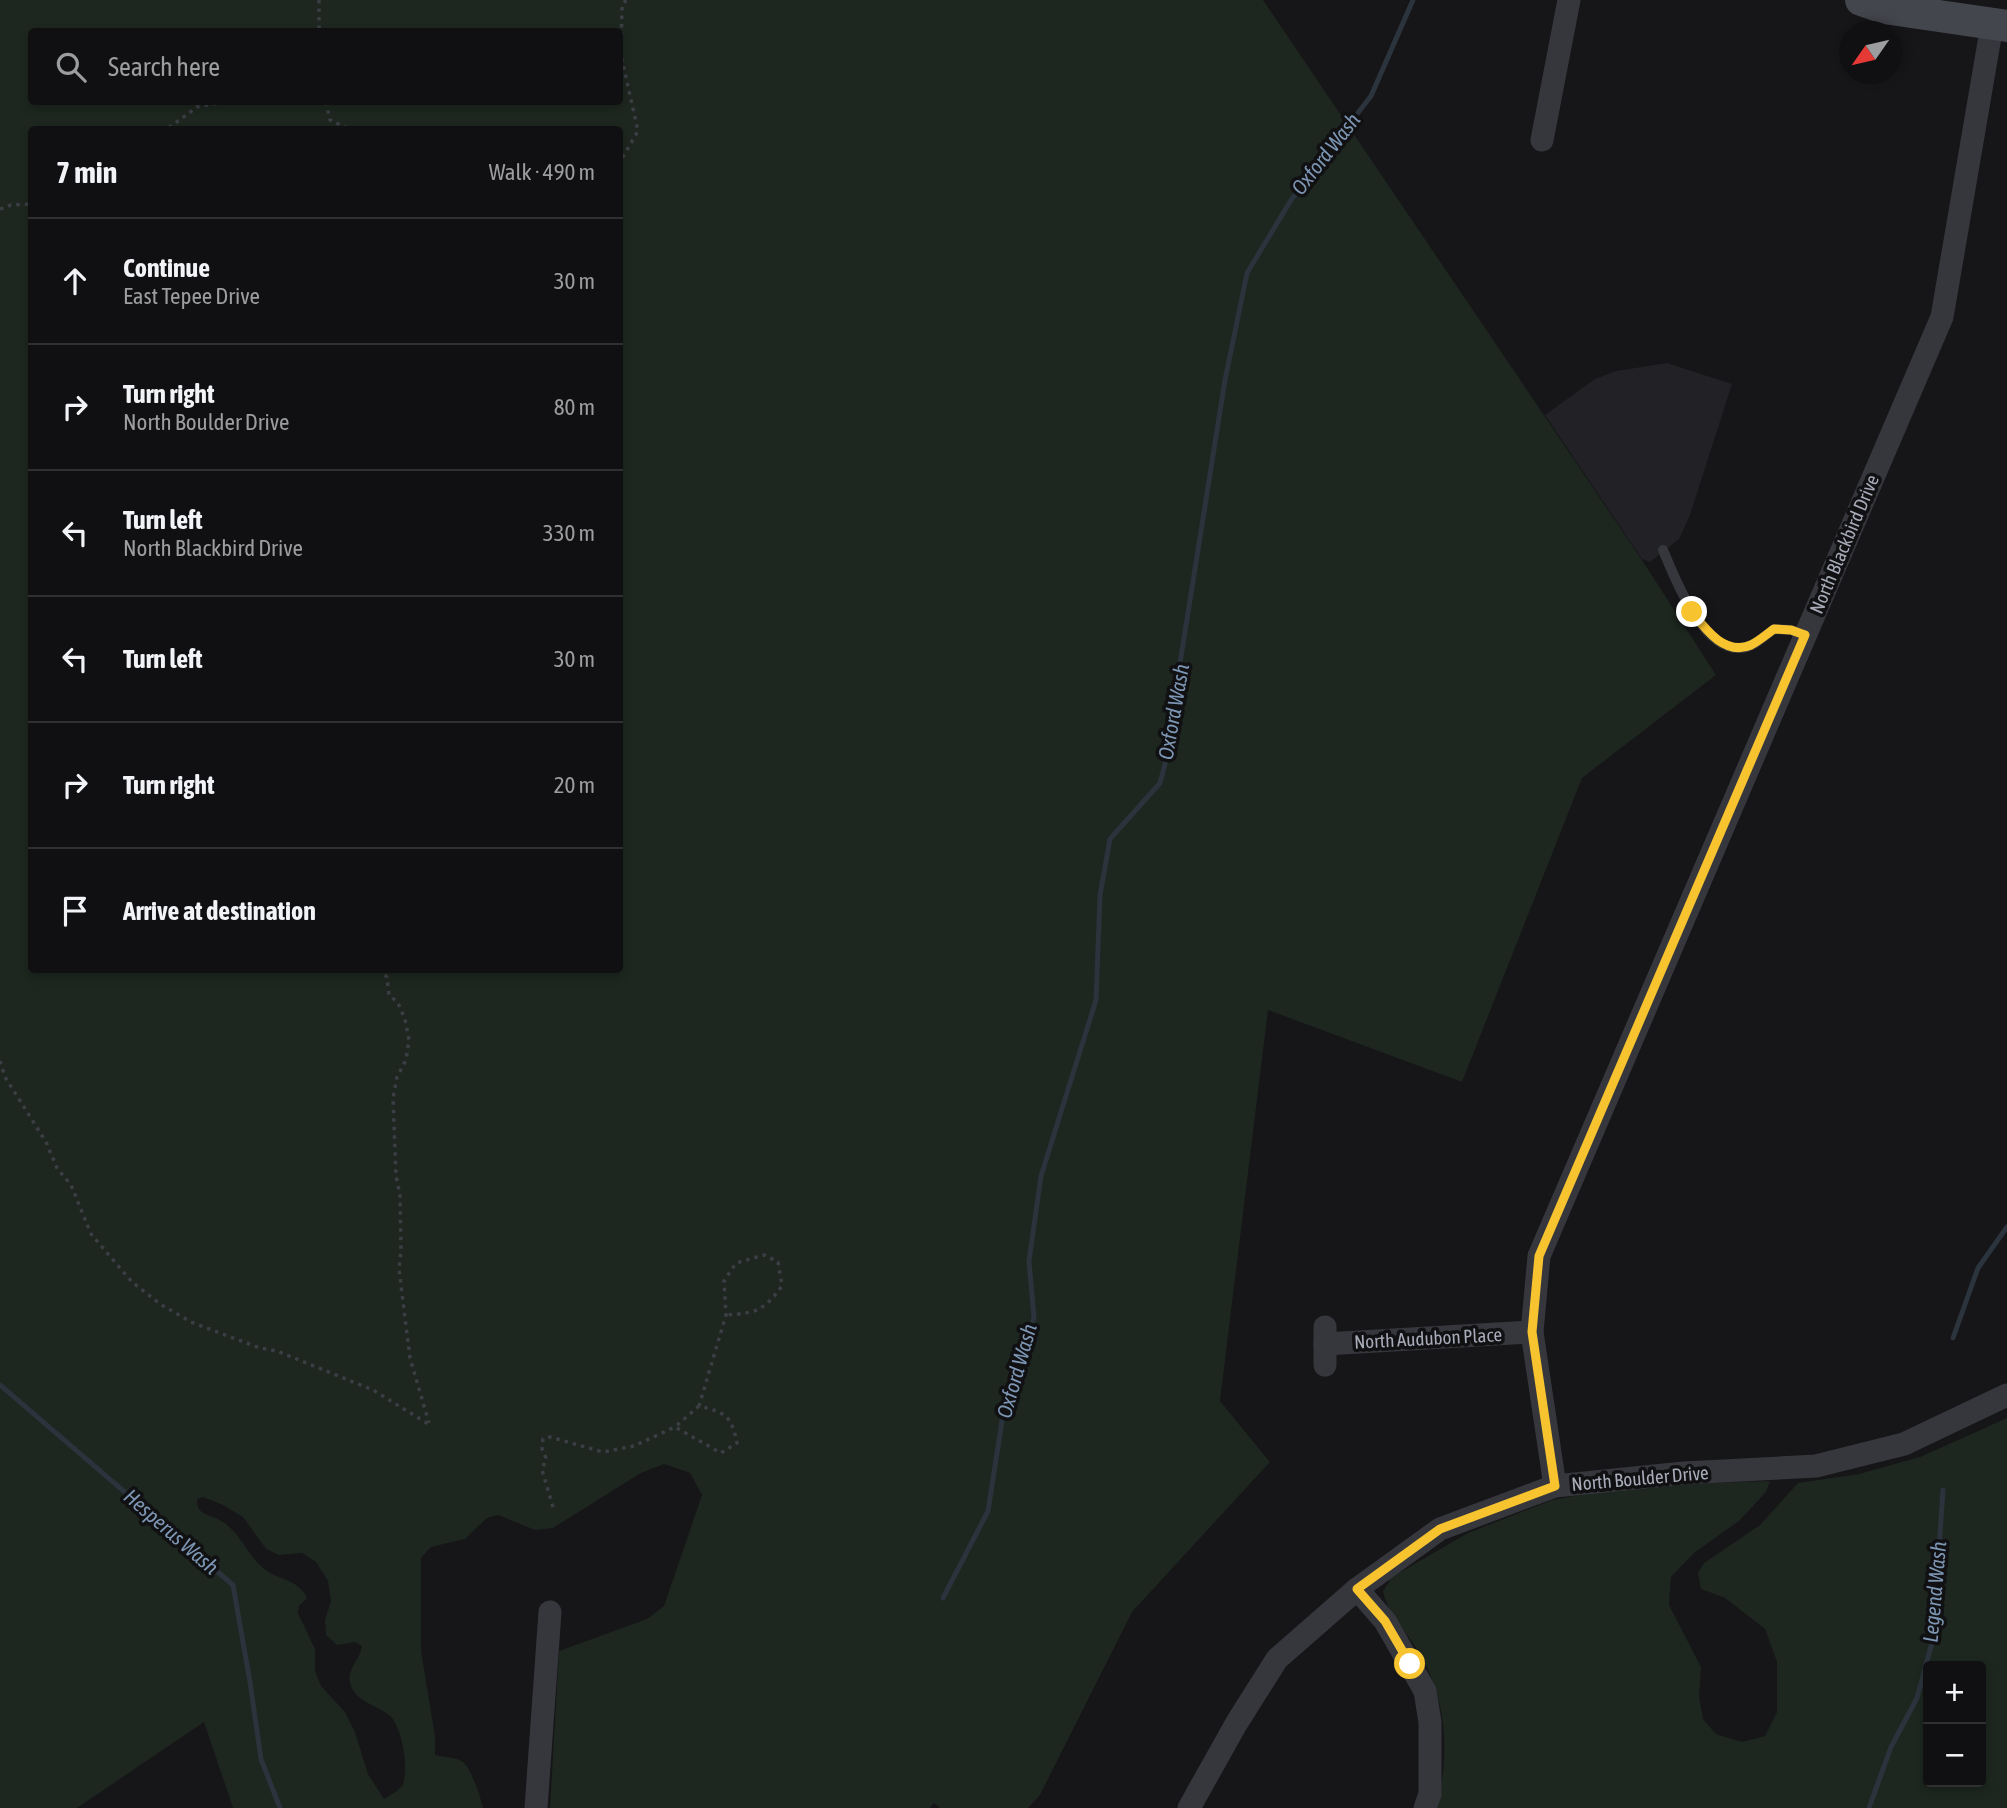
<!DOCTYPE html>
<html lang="en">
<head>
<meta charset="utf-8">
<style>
  :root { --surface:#101012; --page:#19191b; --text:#f1f3f6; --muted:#9c9d9f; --line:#303032 }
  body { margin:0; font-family:"Asap Condensed",sans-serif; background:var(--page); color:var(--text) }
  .controls { position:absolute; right:21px; bottom:21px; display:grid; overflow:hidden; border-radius:7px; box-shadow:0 4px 10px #0003 }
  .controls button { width:63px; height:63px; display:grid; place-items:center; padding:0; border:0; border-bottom:2px solid var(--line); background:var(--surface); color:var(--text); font:35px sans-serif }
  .compass { position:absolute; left:1839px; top:21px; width:63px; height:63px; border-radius:50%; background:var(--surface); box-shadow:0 4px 10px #0003; rotate:236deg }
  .stop { position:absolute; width:21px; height:21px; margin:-16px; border:5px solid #f7c32e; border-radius:50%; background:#fff }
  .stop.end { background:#f7c32e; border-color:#fff; box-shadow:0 2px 7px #0008 }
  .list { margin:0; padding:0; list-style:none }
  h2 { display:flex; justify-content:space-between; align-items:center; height:91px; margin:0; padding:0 28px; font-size:30px }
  h2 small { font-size:23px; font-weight:400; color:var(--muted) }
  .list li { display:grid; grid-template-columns:46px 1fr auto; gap:21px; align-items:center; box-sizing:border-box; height:126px; padding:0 28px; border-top:2px solid var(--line) }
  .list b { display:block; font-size:26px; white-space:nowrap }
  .list p { margin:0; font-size:23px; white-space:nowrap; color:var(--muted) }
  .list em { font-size:23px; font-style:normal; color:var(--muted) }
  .icon { flex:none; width:38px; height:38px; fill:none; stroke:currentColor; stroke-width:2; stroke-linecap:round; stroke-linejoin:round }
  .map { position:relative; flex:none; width:2007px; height:1808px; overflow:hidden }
  .search { position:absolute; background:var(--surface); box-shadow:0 4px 10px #0003; left:28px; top:28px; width:595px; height:77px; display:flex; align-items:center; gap:18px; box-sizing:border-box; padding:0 24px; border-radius:7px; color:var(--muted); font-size:26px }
  .panel { position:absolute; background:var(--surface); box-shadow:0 4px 10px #0003; left:28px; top:126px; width:595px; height:847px; border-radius:7px }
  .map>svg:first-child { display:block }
  .built { fill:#222125 }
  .green { fill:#1d261f; fill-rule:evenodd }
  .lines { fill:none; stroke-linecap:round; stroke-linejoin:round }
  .stream { stroke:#2b333c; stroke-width:5 }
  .path { stroke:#3c3e44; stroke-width:3.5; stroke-dasharray:3.5 5; stroke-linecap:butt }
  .lane { stroke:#36373d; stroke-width:10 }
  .street { stroke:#36373d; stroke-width:23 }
  .secondary { stroke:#44464d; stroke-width:32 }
  .route { stroke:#f7c32e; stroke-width:9 }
  .labels { text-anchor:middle; stroke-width:7; stroke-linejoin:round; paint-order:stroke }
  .street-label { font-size:19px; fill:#a7abb8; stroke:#111113 }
  .water-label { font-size:21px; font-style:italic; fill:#7d96b4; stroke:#111113 }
</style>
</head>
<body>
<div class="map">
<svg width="2007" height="1808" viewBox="0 0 2007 1808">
  <rect width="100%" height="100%" fill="#161518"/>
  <path class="built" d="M1667,363L1732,384L1690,515L1679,539L1650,562L1642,559L1545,415L1595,379L1616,371Z"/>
  <g class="green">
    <path d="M0,0H1263L1642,560L1716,675L1582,778L1462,1082L1268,1010L1220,1401L1270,1462L1132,1612L1040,1795L1028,1808H940L934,1803L930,1808H550L559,1651L647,1619L664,1606L702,1495L690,1473L664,1464L641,1473L553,1528L535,1530L498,1515L487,1518L465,1539L431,1547L421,1558V1651L435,1736V1755C443,1757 456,1757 463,1762C471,1768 481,1798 483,1808H233L204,1722L77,1808H0ZM32,32H620V102H32ZM32,130H620V970H32ZM203,1497L223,1505L243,1517L266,1549L279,1555L302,1553L316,1562L328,1581L331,1601L325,1620L326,1635L337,1645L355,1642L362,1646C360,1661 345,1669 351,1686C357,1702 376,1705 389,1715C402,1725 410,1772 402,1786C398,1791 390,1795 384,1799L368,1774L355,1732L345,1712L321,1686L315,1671V1649L298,1613L299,1606L307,1598C300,1581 281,1580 267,1571C245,1556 241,1527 213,1517C203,1513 197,1512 197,1499Z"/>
    <path d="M2007,1418V1808H1437C1449,1755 1448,1704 1421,1656C1409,1634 1388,1616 1383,1591L1392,1577L1468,1533L1552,1500L1630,1486L1770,1481L1766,1492L1739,1521L1694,1553L1671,1577L1669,1605L1701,1667L1699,1696L1703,1719L1716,1734L1742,1742L1765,1736L1777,1712V1662L1765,1629L1725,1598L1701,1589L1698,1573L1704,1563L1760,1525L1798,1483L1859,1474L1920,1457ZM1928,1666H1981V1782H1928Z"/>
  </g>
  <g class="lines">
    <g class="stream">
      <path d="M1953,1338L1978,1268L2007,1227"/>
      <path d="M0,1385L233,1585L250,1682L261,1759L280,1808"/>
      <path d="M943,1598L988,1511L1006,1395L1034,1318L1029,1261L1041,1176L1096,1000L1100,895L1110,839L1160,783L1169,749L1177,682L1225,380L1247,273L1291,200L1371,96L1413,0"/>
      <path d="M1869,1808L1891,1747L1917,1698L1933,1639L1943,1490"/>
    </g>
    <g class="path">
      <path d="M319,0V32"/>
      <path d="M326,102L330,120L351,130"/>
      <path d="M152,130L170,127L197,107L224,102"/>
      <path d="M620,174L621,160L638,131L621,55L622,6L626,0"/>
      <path d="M0,209L11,205L32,204"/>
      <path d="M378,970L387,977L389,995L398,1003L405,1019L409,1040L406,1060L397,1077L393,1098L396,1176L400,1195L401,1251L399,1269L410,1358L429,1423"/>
      <path d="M0,1061L5,1077L46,1142L57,1168L71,1185L91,1234L132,1282L160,1304L191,1322L260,1348L277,1351L373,1390L430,1425"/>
      <path d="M699,1406L675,1427L721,1453L737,1443C731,1415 726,1413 699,1406L726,1315L724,1281L736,1263L764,1255L778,1262L782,1286C763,1311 757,1313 726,1315"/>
      <path d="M553,1507L542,1470L546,1458L542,1449L543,1439L550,1437L603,1452L634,1446L675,1427"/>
    </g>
    <path class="lane" d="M1663,550C1675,578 1702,651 1741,648C1754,647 1764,636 1774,629L1791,630L1805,635"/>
    <g class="street">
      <path d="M1542,140L1569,0"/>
      <path d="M1325,1327V1365"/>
      <path d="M1325,1344L1532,1332"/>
      <path d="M1555,1486L1532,1332L1539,1256L1942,317L1992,25"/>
      <path d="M1357,1589L1385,1621L1425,1691L1430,1722V1794L1425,1808"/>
      <path d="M536,1808L550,1612"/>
      <path d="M1189,1808L1236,1724L1277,1659L1357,1589L1440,1529L1555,1486L1684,1473L1816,1466L1904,1444L2007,1395"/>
    </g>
    <path class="secondary" d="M1861,0L1884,8L2007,26"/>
  </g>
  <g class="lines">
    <path class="route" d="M1410,1664L1385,1621L1357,1589L1440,1529L1555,1486L1532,1332L1539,1256L1805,635L1791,630L1774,629C1767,634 1759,641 1751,645C1725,656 1706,630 1692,612"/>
  </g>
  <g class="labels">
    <g class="street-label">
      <text transform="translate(1844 544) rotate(-67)" y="7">North Blackbird Drive</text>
      <text transform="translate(1428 1338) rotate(-3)" y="7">North Audubon Place</text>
      <text transform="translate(1640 1478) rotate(-5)" y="7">North Boulder Drive</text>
    </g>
    <g class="water-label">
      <text transform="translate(1326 154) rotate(-52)" y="7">Oxford Wash</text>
      <text transform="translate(1174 712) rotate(-80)" y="7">Oxford Wash</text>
      <text transform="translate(1017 1371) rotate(-74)" y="7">Oxford Wash</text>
      <text transform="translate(171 1532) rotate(41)" y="7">Hesperus Wash</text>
      <text transform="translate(1935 1592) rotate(-85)" y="7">Legend Wash</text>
    </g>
  </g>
</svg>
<div class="controls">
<button>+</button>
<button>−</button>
</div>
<svg class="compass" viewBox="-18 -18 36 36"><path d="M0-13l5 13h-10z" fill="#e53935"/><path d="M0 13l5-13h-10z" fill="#9c9d9f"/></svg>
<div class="stop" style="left:1410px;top:1664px"></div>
<div class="stop end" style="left:1692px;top:612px"></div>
<div class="search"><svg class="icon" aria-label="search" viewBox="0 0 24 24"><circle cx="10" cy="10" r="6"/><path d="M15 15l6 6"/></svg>Search here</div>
<section class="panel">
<h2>7 min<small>Walk · 490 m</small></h2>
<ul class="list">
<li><svg class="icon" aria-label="ahead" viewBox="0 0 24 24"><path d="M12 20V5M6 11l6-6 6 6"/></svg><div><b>Continue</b><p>East Tepee Drive</p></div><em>30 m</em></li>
<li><svg class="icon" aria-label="right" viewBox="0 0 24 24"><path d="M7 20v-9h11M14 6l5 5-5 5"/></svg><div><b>Turn right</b><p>North Boulder Drive</p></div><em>80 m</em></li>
<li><svg class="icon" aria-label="left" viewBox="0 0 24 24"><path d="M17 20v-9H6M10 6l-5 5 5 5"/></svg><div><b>Turn left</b><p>North Blackbird Drive</p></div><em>330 m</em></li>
<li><svg class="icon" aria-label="left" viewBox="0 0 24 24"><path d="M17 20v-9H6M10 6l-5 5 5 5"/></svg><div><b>Turn left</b></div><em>30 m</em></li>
<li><svg class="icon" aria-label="right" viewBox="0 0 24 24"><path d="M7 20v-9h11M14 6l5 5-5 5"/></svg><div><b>Turn right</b></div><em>20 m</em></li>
<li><svg class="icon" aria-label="arrive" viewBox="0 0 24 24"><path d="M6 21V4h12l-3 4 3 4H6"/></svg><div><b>Arrive at destination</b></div></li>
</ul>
</section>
</div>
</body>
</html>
